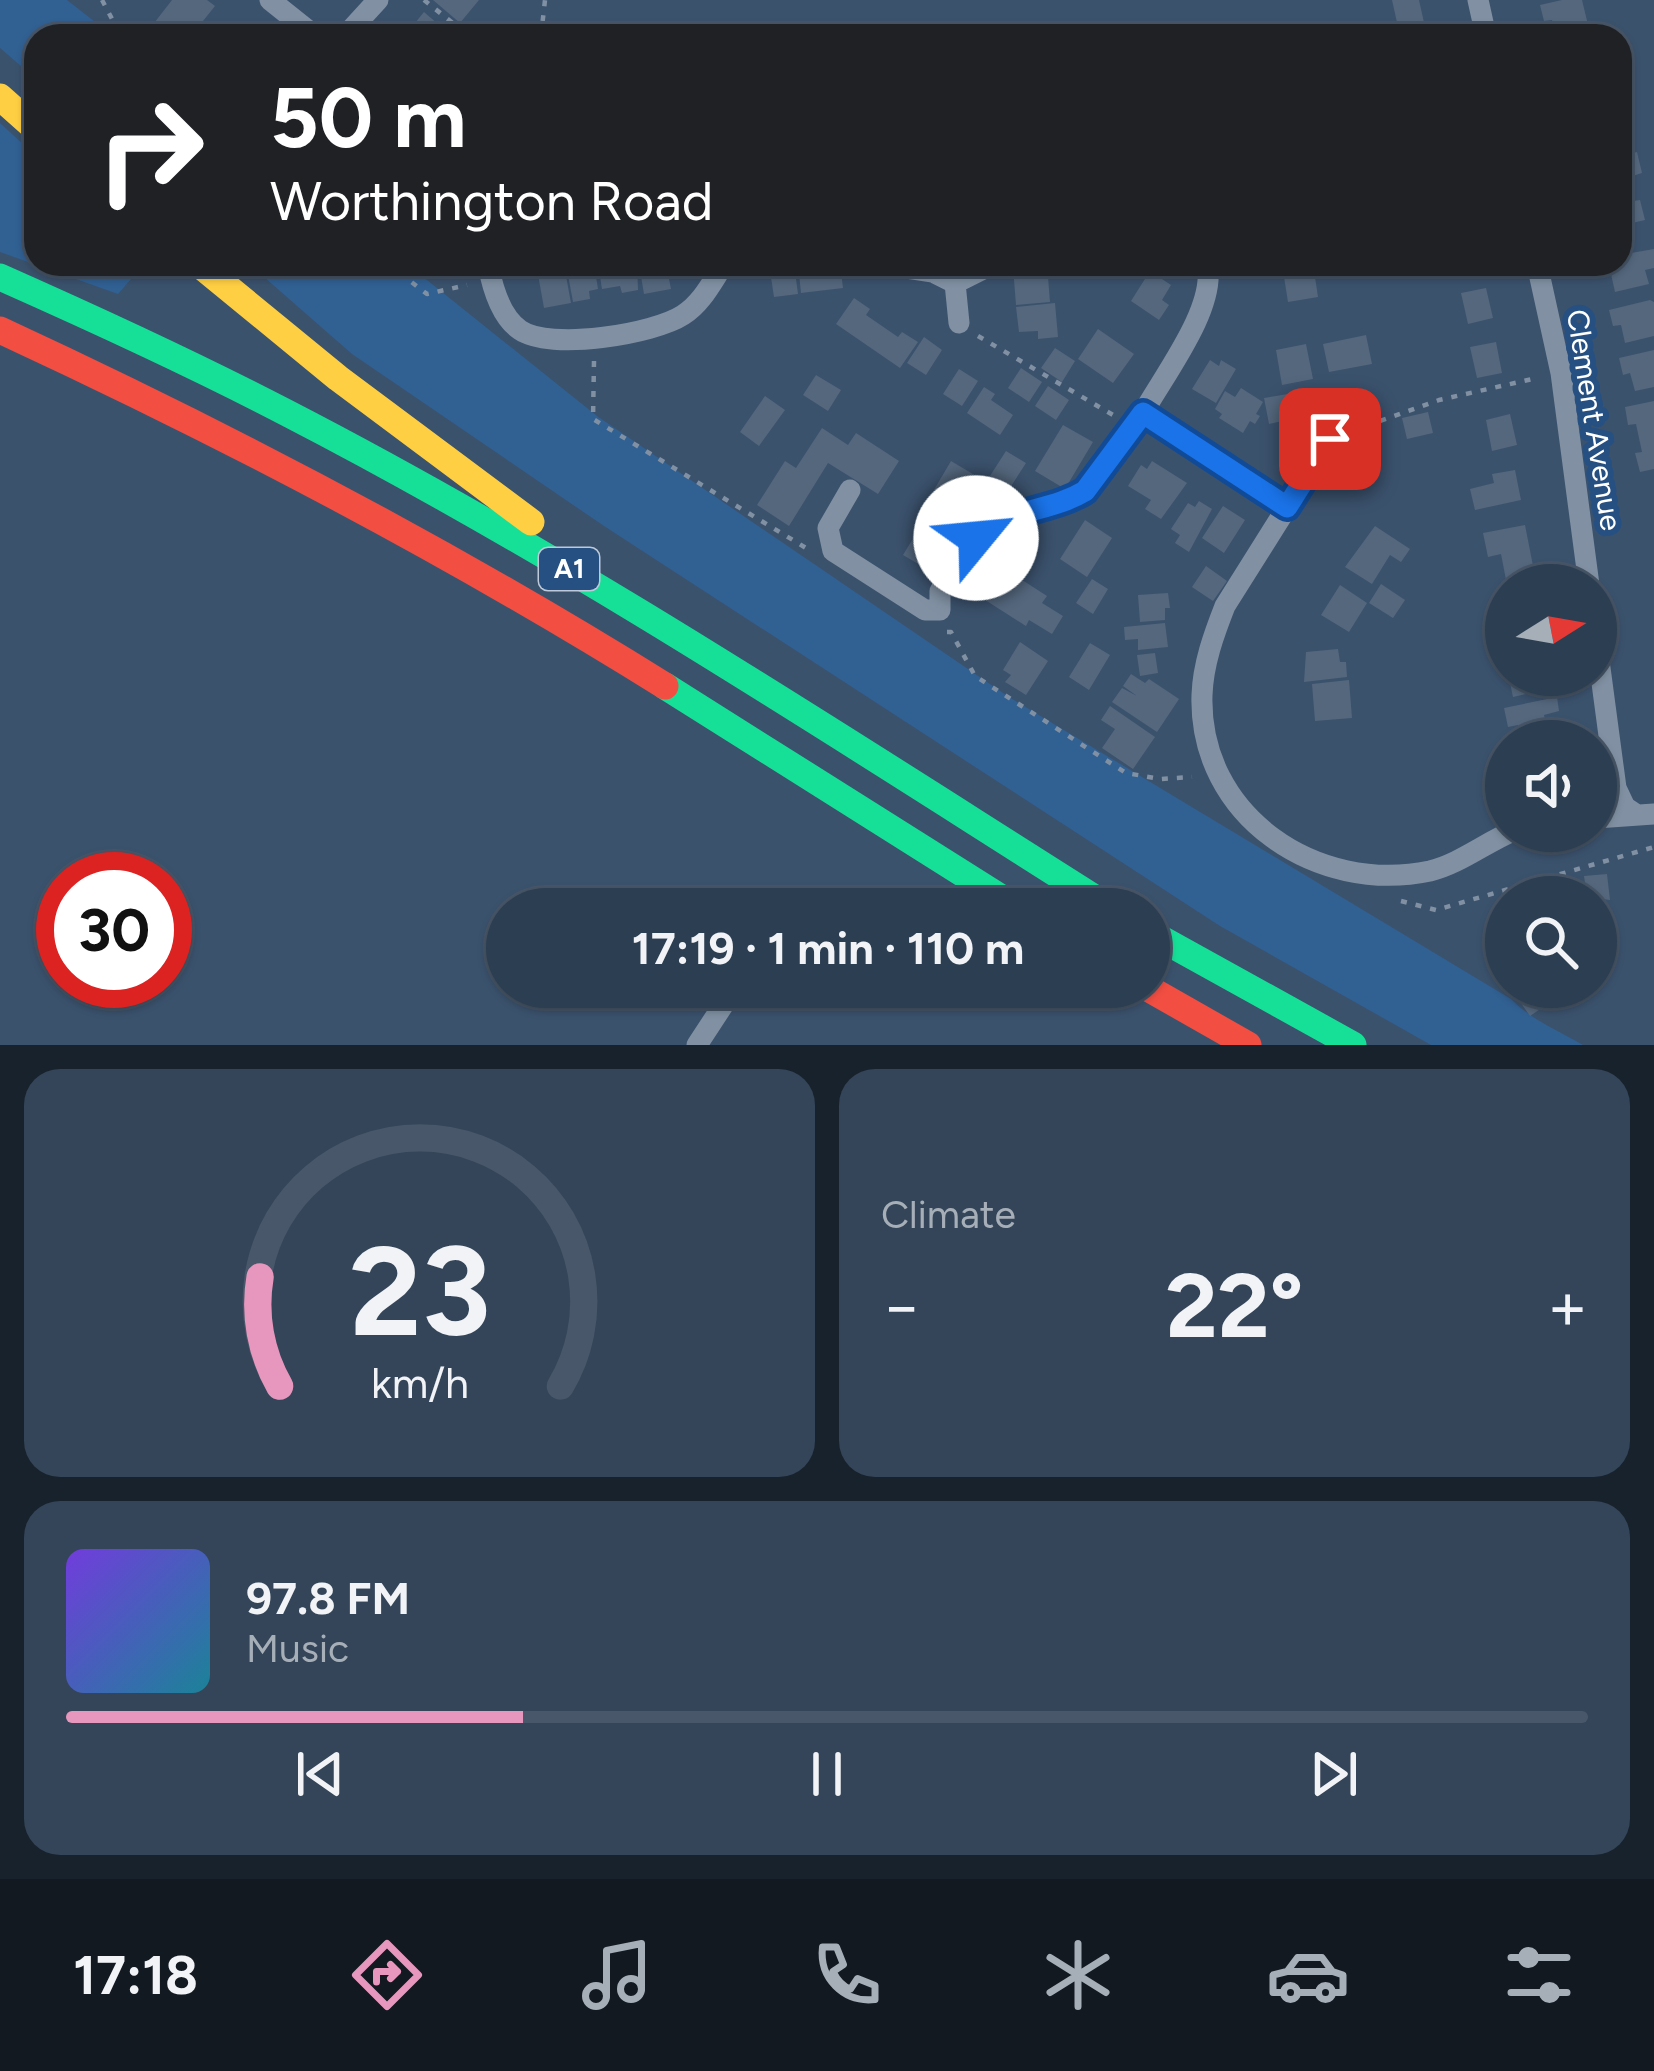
<!DOCTYPE html>
<html lang="en">
<head>
<meta charset="utf-8">
<style>
  :root { --surface:#2c3e52; --page:#344559; --text:#f1f3f6; --muted:#a6aeb8; --line:#485769; --accent:#e797bd }
  body { margin:0; font-family:Figtree,sans-serif; background:var(--page); color:var(--text); height:100vh; display:flex; flex-direction:column; font-size:45px; white-space:nowrap }
  * { box-sizing:border-box; margin:0 }
  p { font-size:39px; color:var(--muted) }
  .icon { flex:none; width:66px; height:66px; fill:none; stroke:currentColor; stroke-width:2; stroke-linecap:round; stroke-linejoin:round }
  .map { position:relative; height:1045px; overflow:hidden }
  .sheet { display:flex; flex-direction:column; gap:24px; padding:24px; background:#18222d; flex:1 }
  .sheet>* { flex:none }
  .guide { position:absolute; left:24px; top:24px; width:1608px; height:252px; border-radius:36px; box-shadow:0 3px 9px #0004,0 0 0 3px var(--line); background:#202124; color:#fff; overflow:hidden }
  .needle { width:78px; rotate:79deg }
  .buttons { position:absolute; left:1485px; top:564px; display:grid; gap:24px }
  .buttons a { display:grid; place-items:center; width:132px; height:132px; border-radius:50%; background:var(--surface); box-shadow:0 3px 9px #0004,0 0 0 3px var(--line); font-size:60px }
  .speed { position:absolute; left:36px; top:852px; display:flex; gap:24px; font-size:60px; font-weight:700; text-align:center }
  .speed>* { display:grid; place-content:center; width:156px; height:156px; border-radius:50%; background:var(--surface); box-shadow:0 3px 9px #0004,0 0 0 3px var(--line); line-height:1 }
  .speed .limit { border:18px solid #d22; background:#fff; color:#111 }
  .pin { position:absolute; display:grid; place-items:center; width:102px; height:102px; color:#fff; margin:-51px; border-radius:24px; box-shadow:0 6px 18px #0006 }
  .me { position:absolute; width:132px; margin:-66px; rotate:62deg; stroke-linejoin:round; filter:drop-shadow(0 0 9px #0008) }
  .turn { display:flex; align-items:center; gap:42px; height:252px; padding:0 48px; font-size:54px }
  .turn .icon { width:156px; height:156px; stroke-width:2.5 }
  .turn b { display:block; font-size:84px; line-height:102px }
  .big { font-size:90px; font-weight:700; line-height:1.1 }
  .sheet .tile { flex:1; display:flex; flex-direction:column; justify-content:center; gap:18px; min-width:0; padding:0 42px; border-radius:36px; background:var(--page) }
  .sheet .dial { align-items:center; gap:0 }
  .dial svg { height:312px; overflow:visible; fill:none; stroke:var(--line); stroke-width:7; stroke-linecap:round; text-anchor:middle }
  .dial text { fill:var(--text); stroke:none }
  .song { display:flex; align-items:center; gap:36px }
  .cover { width:144px; height:144px; border-radius:18px; background:linear-gradient(135deg,hsl(260 70% 55%),hsl(190 70% 35%)) }
  .played { height:12px; border-radius:6px; background:linear-gradient(90deg,var(--accent) 30%,var(--line) 30%) }
  .keys { display:flex; justify-content:space-around; direction:ltr }
  .heat { display:flex; justify-content:space-between; align-items:center; font-size:66px; direction:ltr }
  .sheet .tiles { flex:1; display:grid; gap:24px; grid-template-columns:1fr 1fr }
  .tile:last-child { grid-column:span 2 }
  .trip { position:absolute; left:486px; top:888px; width:684px; height:120px; border-radius:60px; background:var(--surface); box-shadow:0 3px 9px #0004,0 0 0 3px var(--line); font-weight:700; line-height:120px; text-align:center }
  .dock { display:flex; height:192px; justify-content:space-around; align-items:center; background:#121921; color:var(--muted) }
  .dock .icon { width:84px; height:84px }
  .dock .on { color:var(--accent) }
  .dock b { font-size:54px; color:var(--text) }
  .map>svg:first-child { display:block }
</style>
</head>
<body>
<div class="map">
<svg width="1654" height="1045" viewBox="0 0 1654 1045">
  <rect width="100%" height="100%" fill="#3b526d"/>
  <!-- green -->
  <path fill="#316093" d="M 0,0 L 67,0 L 113,36 L 36,36 L 36,79 L 0,48 Z
    M 0,123 L 36,156 L 36,264 L 144,264 L 118,294 L 0,252 Z
    M 249,264 L 407,264 L 597,416 L 1009,697 L 1511,999 C 1531,1020 1558,1030 1583,1045 L 1431,1045 L 1220,926 L 604,526 L 352,354 Z"/>
  <!-- building -->
  <path fill="#54677d" d="M 172,0 L 207,0 L 215,6 L 191,36 L 144,36 Z
    M 433,0 L 479,0 L 460,23 Z
    M 1392,0 L 1419,0 L 1427,36 L 1400,36 Z
    M 1562,0 L 1582,0 L 1589,29 L 1556,36 L 1552,20 L 1544,21 L 1540,5 Z
    M 424,12 L 452,36 L 418,36 L 410,29 Z
    M 1637,152 L 1642,173 L 1626,178 L 1628,187 L 1620,189 L 1620,156 Z
    M 1640,200 L 1645,220 L 1632,223 L 1635,235 L 1620,239 L 1620,203 Z
    M 1654,249 L 1654,268 L 1645,270 L 1649,284 L 1615,292 L 1611,274 L 1603,276 L 1601,264 L 1620,264 L 1620,255 Z
    M 566,264 L 594,264 L 598,289 L 589,291 L 590,299 L 573,302 Z
    M 598,264 L 637,264 L 638,290 L 622,293 L 620,286 L 602,289 Z
    M 639,264 L 666,264 L 671,289 L 644,294 Z
    M 769,264 L 794,264 L 798,294 L 774,297 Z
    M 798,264 L 840,264 L 843,288 L 801,293 Z
    M 1275,264 L 1313,264 L 1318,297 L 1288,302 L 1284,277 L 1277,278 Z
    M 564,265 L 571,303 L 544,308 L 537,269 Z
    M 1047,265 L 1050,302 L 1016,305 L 1013,267 Z
    M 1150,271 L 1171,285 L 1162,300 L 1169,305 L 1159,320 L 1131,301 Z
    M 1486,288 L 1493,318 L 1468,324 L 1461,293 Z
    M 854,298 L 870,309 L 866,315 L 898,337 L 902,332 L 918,342 L 900,368 L 836,324 Z
    M 1650,300 L 1654,302 L 1654,336 L 1625,343 L 1621,325 L 1613,326 L 1609,310 Z
    M 1055,303 L 1058,337 L 1038,339 L 1038,331 L 1019,332 L 1016,307 Z
    M 1098,329 L 1134,354 L 1113,383 L 1078,359 Z
    M 1366,335 L 1372,364 L 1329,372 L 1323,344 Z
    M 924,337 L 942,350 L 926,375 L 907,363 Z
    M 1496,342 L 1502,373 L 1477,378 L 1470,347 Z
    M 1306,344 L 1313,379 L 1282,385 L 1276,350 Z
    M 1055,348 L 1075,361 L 1062,382 L 1041,368 Z
    M 1654,350 L 1654,387 L 1635,391 L 1630,373 L 1623,375 L 1619,358 Z
    M 1210,360 L 1219,366 L 1221,360 L 1236,369 L 1216,403 L 1192,389 Z
    M 1021,368 L 1042,382 L 1029,402 L 1008,388 Z
    M 959,369 L 978,381 L 962,406 L 943,394 Z
    M 816,375 L 841,390 L 828,411 L 803,395 Z
    M 1048,386 L 1069,400 L 1056,420 L 1035,406 Z
    M 984,387 L 995,394 L 991,400 L 1013,415 L 1000,435 L 967,413 Z
    M 1241,388 L 1263,402 L 1256,414 L 1260,416 L 1255,424 L 1250,421 L 1243,433 L 1219,418 L 1222,414 L 1215,409 L 1225,391 L 1235,397 Z
    M 1288,394 L 1292,419 L 1269,424 L 1264,398 Z
    M 765,396 L 785,410 L 759,446 L 740,432 Z
    M 1654,401 L 1654,469 L 1640,472 L 1635,453 L 1642,452 L 1636,424 L 1628,425 L 1625,407 Z
    M 1428,412 L 1433,433 L 1407,439 L 1402,418 Z
    M 1510,414 L 1517,445 L 1492,451 L 1486,420 Z
    M 1063,425 L 1093,442 L 1065,489 L 1035,471 Z
    M 822,428 L 848,445 L 856,433 L 899,461 L 878,494 L 828,463 L 789,526 L 757,505 L 785,461 L 796,468 Z
    M 1006,451 L 1026,463 L 1008,491 L 988,479 Z
    M 951,461 L 983,480 L 956,525 L 949,520 L 942,533 L 923,522 L 931,509 L 925,505 Z
    M 1152,461 L 1187,483 L 1161,519 L 1145,509 L 1151,500 L 1128,486 L 1141,465 L 1147,469 Z
    M 1515,470 L 1521,500 L 1475,510 L 1470,489 L 1494,483 L 1492,474 Z
    M 1199,501 L 1212,509 L 1189,552 L 1175,543 L 1180,535 L 1171,529 L 1188,503 L 1195,507 Z
    M 1223,506 L 1245,520 L 1224,553 L 1202,538 Z
    M 1085,520 L 1112,538 L 1087,577 L 1060,559 Z
    M 1525,525 L 1536,581 L 1507,585 L 1501,554 L 1488,557 L 1483,533 Z
    M 1375,526 L 1410,549 L 1401,562 L 1390,555 L 1372,584 L 1345,567 Z
    M 920,527 L 948,543 L 932,572 L 903,555 Z
    M 1206,566 L 1227,581 L 1213,601 L 1192,587 Z
    M 1002,567 L 1047,596 L 1042,603 L 1063,616 L 1052,634 L 1029,620 L 1026,626 L 982,598 Z
    M 1092,579 L 1108,589 L 1093,614 L 1076,603 Z
    M 1381,584 L 1405,600 L 1393,618 L 1369,603 Z
    M 1340,585 L 1367,603 L 1349,632 L 1321,615 Z
    M 1168,593 L 1170,608 L 1165,608 L 1165,620 L 1140,622 L 1138,595 Z
    M 1165,623 L 1168,647 L 1138,650 L 1138,639 L 1125,640 L 1124,627 Z
    M 1020,642 L 1048,661 L 1026,695 L 1005,682 L 1011,675 L 1003,670 Z
    M 1090,643 L 1110,655 L 1089,690 L 1069,677 Z
    M 1338,649 L 1340,662 L 1346,662 L 1347,677 L 1304,682 L 1306,652 Z
    M 1155,653 L 1158,673 L 1140,676 L 1137,655 Z
    M 1131,674 L 1145,683 L 1149,679 L 1179,699 L 1157,732 L 1112,702 L 1122,688 L 1137,696 L 1123,686 Z
    M 1520,675 L 1553,675 L 1556,687 L 1513,697 L 1509,678 Z
    M 1349,680 L 1352,718 L 1315,721 L 1312,684 Z
    M 1557,697 L 1559,711 L 1544,715 L 1550,741 L 1522,741 L 1518,725 L 1508,727 L 1504,708 Z
    M 1110,706 L 1155,737 L 1133,769 L 1102,748 L 1115,729 L 1101,720 Z
    M 1607,874 L 1610,900 L 1587,897 L 1584,876 Z
    M 1528,987 L 1538,987 L 1549,1003 L 1530,1016 L 1516,996 Z"/>
  <g fill="none" stroke-linecap="round" stroke-linejoin="round">
    <!-- path -->
    <path stroke="#8191a3" stroke-width="4.5" stroke-dasharray="6 9" stroke-linecap="butt" d="M 102,0 L 121,36
      M 424,0 L 469,36
      M 541,36 L 545,0
      M 388,264 L 427,294 L 467,285
      M 978,336 L 1113,415
      M 594,361 L 593,419 L 806,548
      M 1352,431 L 1439,400 L 1537,378
      M 947,632 L 951,632 L 975,676 L 1126,773 L 1160,779 L 1192,777
      M 1401,901 L 1436,910 L 1654,847"/>
    <!-- street -->
    <path stroke="#8191a3" stroke-width="21" d="M 270,0 L 315,36
      M 1478,0 L 1486,36
      M 345,36 L 378,0
      M 488,264 C 492,286 500,316 520,330 C 550,351 654,334 683,315 C 702,303 712,282 724,264
      M 880,264 L 933,272 L 955,283 L 959,323
      M 1207,264 C 1217,307 1164,375 1143,413 L 1287,507
      M 1537,264 L 1561,373 L 1589,585
      M 955,283 L 987,267
      M 1330,439 L 1225,606 C 1214,634 1203,664 1202,695 C 1198,816 1317,895 1430,871 C 1459,864 1485,843 1513,831
      M 850,490 L 828,528 L 833,551 L 925,610 L 940,610 L 940,591 L 977,538 L 990,526 L 1004,517 L 1073,498 L 1085,491 L 1143,413
      M 1596,638 L 1616,788 L 1625,807 L 1634,813
      M 1596,818 L 1654,814
      M 697,1045 L 735,987"/>
    <!-- fast -->
    <path stroke="#16e098" stroke-width="27" d="M 0,277 C 97,320 193,364 287,413 C 572,560 841,738 1112,909
      M 665,686 L 1019,909
      M 1149,932 L 1353,1045"/>
    <!-- slow -->
    <path stroke="#ffcf43" stroke-width="27" d="M 0,97 L 36,129
      M 199,264 L 338,378 L 531,522"/>
    <!-- jam -->
    <path stroke="#f24e42" stroke-width="27" d="M 0,330 C 229,436 450,552 665,686
      M 1146,987 L 1248,1045"/>
  </g>
  <g fill="none" stroke-linecap="round" stroke-linejoin="round">
    <defs>
      <path id="route" d="M 976,538 C 1011,507 1048,513 1085,491 L 1143,413 L 1287,507 L 1330,439"/>
    </defs>
    <!-- route casing -->
    <use href="#route" stroke="#114b97" stroke-width="30"/>
    <!-- route -->
    <use href="#route" stroke="#1a73e8" stroke-width="21"/>
  </g>
  <g text-anchor="middle" stroke-width="12" stroke-linejoin="round" paint-order="stroke">
    <!-- shield labels -->
    <rect fill="#265082" stroke="#becada" stroke-width="3" x="539" y="548" width="60" height="42" rx="9"/>
    <g font-size="27" font-weight="bold" fill="#fff">
      <text x="569" y="578">A1</text>
    </g>
    <!-- street labels -->
    <g font-size="30" fill="#fff" stroke="#265082">
      <text transform="translate(1594 420) rotate(81)" y="10">Clement Avenue</text>
    </g>
  </g>
</svg>
<div class="buttons">
<a><svg class="needle" viewBox="-14 -14 28 28"><path d="M0-13l5 13h-10z" fill="#e53935"/><path d="M0 13l5-13h-10z" fill="#a6aeb8"/></svg></a>
<a><svg class="icon" aria-label="sound" viewBox="0 0 24 24"><path d="M4 9h4l5-4v14l-5-4H4zM17 9q2 3 0 6"/></svg></a>
<a><svg class="icon" aria-label="search" viewBox="0 0 24 24"><circle cx="10" cy="10" r="6"/><path d="M15 15l6 6"/></svg></a>
</div>
<div class="speed"><div class="limit">30</div></div>
<div class="pin" style="left:1330px;top:439px;background:#d93025"><svg class="icon" aria-label="arrive" viewBox="0 0 24 24"><path d="M6 21V4h12l-3 4 3 4H6"/></svg></div>
<svg class="me" style="left:976px;top:538px" viewBox="-20 -20 40 40"><circle r="19" fill="#fff"/><path d="M0-13L10 11 0 6-10 11z" fill="#1a73e8"/></svg>
<div class="trip">17:19 · 1 min · 110 m</div>
<div class="guide">
<div class="turn"><svg class="icon" aria-label="right" viewBox="0 0 24 24"><path d="M7 20v-9h11M14 6l5 5-5 5"/></svg><div><b>50 m</b>Worthington Road</div></div>
</div>
</div>
<section class="sheet">
<div class="tiles">
<div class="tile dial"><svg viewBox="0 0 100 80">
<path d="M14 69A42 42 0 1 1 86 69"/>
<path d="M14 69A42 42 0 0 1 9 41" stroke="#e797bd"/>
<text x="50" y="56" font-size="32" font-weight="700">23</text>
<text x="50" y="72" font-size="11">km/h</text>
</svg></div>
<div class="tile"><p>Climate</p>
<div class="heat"><a>−</a><b class="big">22°</b><a>+</a></div>
</div>
<div class="tile">
<div class="song"><i class="cover"></i><div><b>97.8 FM</b><p>Music</p></div></div>
<div class="played"></div>
<div class="keys"><svg class="icon" aria-label="previous" viewBox="0 0 24 24"><path d="M18 5L8 12l10 7zM5 5v14"/></svg><svg class="icon" aria-label="pause" viewBox="0 0 24 24"><path d="M8 5v14M16 5v14"/></svg><svg class="icon" aria-label="next" viewBox="0 0 24 24"><path d="M6 5l10 7-10 7zM19 5v14"/></svg></div>
</div>
</div>
</section>
<nav class="dock">
<b>17:18</b>
<svg class="icon on" aria-label="directions" viewBox="0 0 24 24"><path d="M12 3l9 9-9 9-9-9zM9 14v-3h6M13 9l2 2-2 2"/></svg>
<svg class="icon" aria-label="music" viewBox="0 0 24 24"><path d="M9 18V5l10-2v13"/><circle cx="6" cy="18" r="3"/><circle cx="16" cy="16" r="3"/></svg>
<svg class="icon" aria-label="phone" viewBox="0 0 24 24"><path d="M5 4h4l2 5-3 2q2 4 5 5l2-3 5 2v4C11 20 4 13 5 4z"/></svg>
<svg class="icon" aria-label="climate" viewBox="0 0 24 24"><path d="M12 3v18M4 7l16 10M4 17L20 7"/></svg>
<svg class="icon" aria-label="car" viewBox="0 0 24 24"><path d="M5 17H2v-5l4-1 3-4h7l3 4 3 1v5h-3M9 17h6M6 11h13"/><circle cx="7" cy="17" r="2"/><circle cx="17" cy="17" r="2"/></svg>
<svg class="icon" aria-label="filters" viewBox="0 0 24 24"><path d="M4 7h16M4 17h16"/><circle cx="9" cy="7" r="2"/><circle cx="15" cy="17" r="2"/></svg>
</nav>
</body>
</html>
